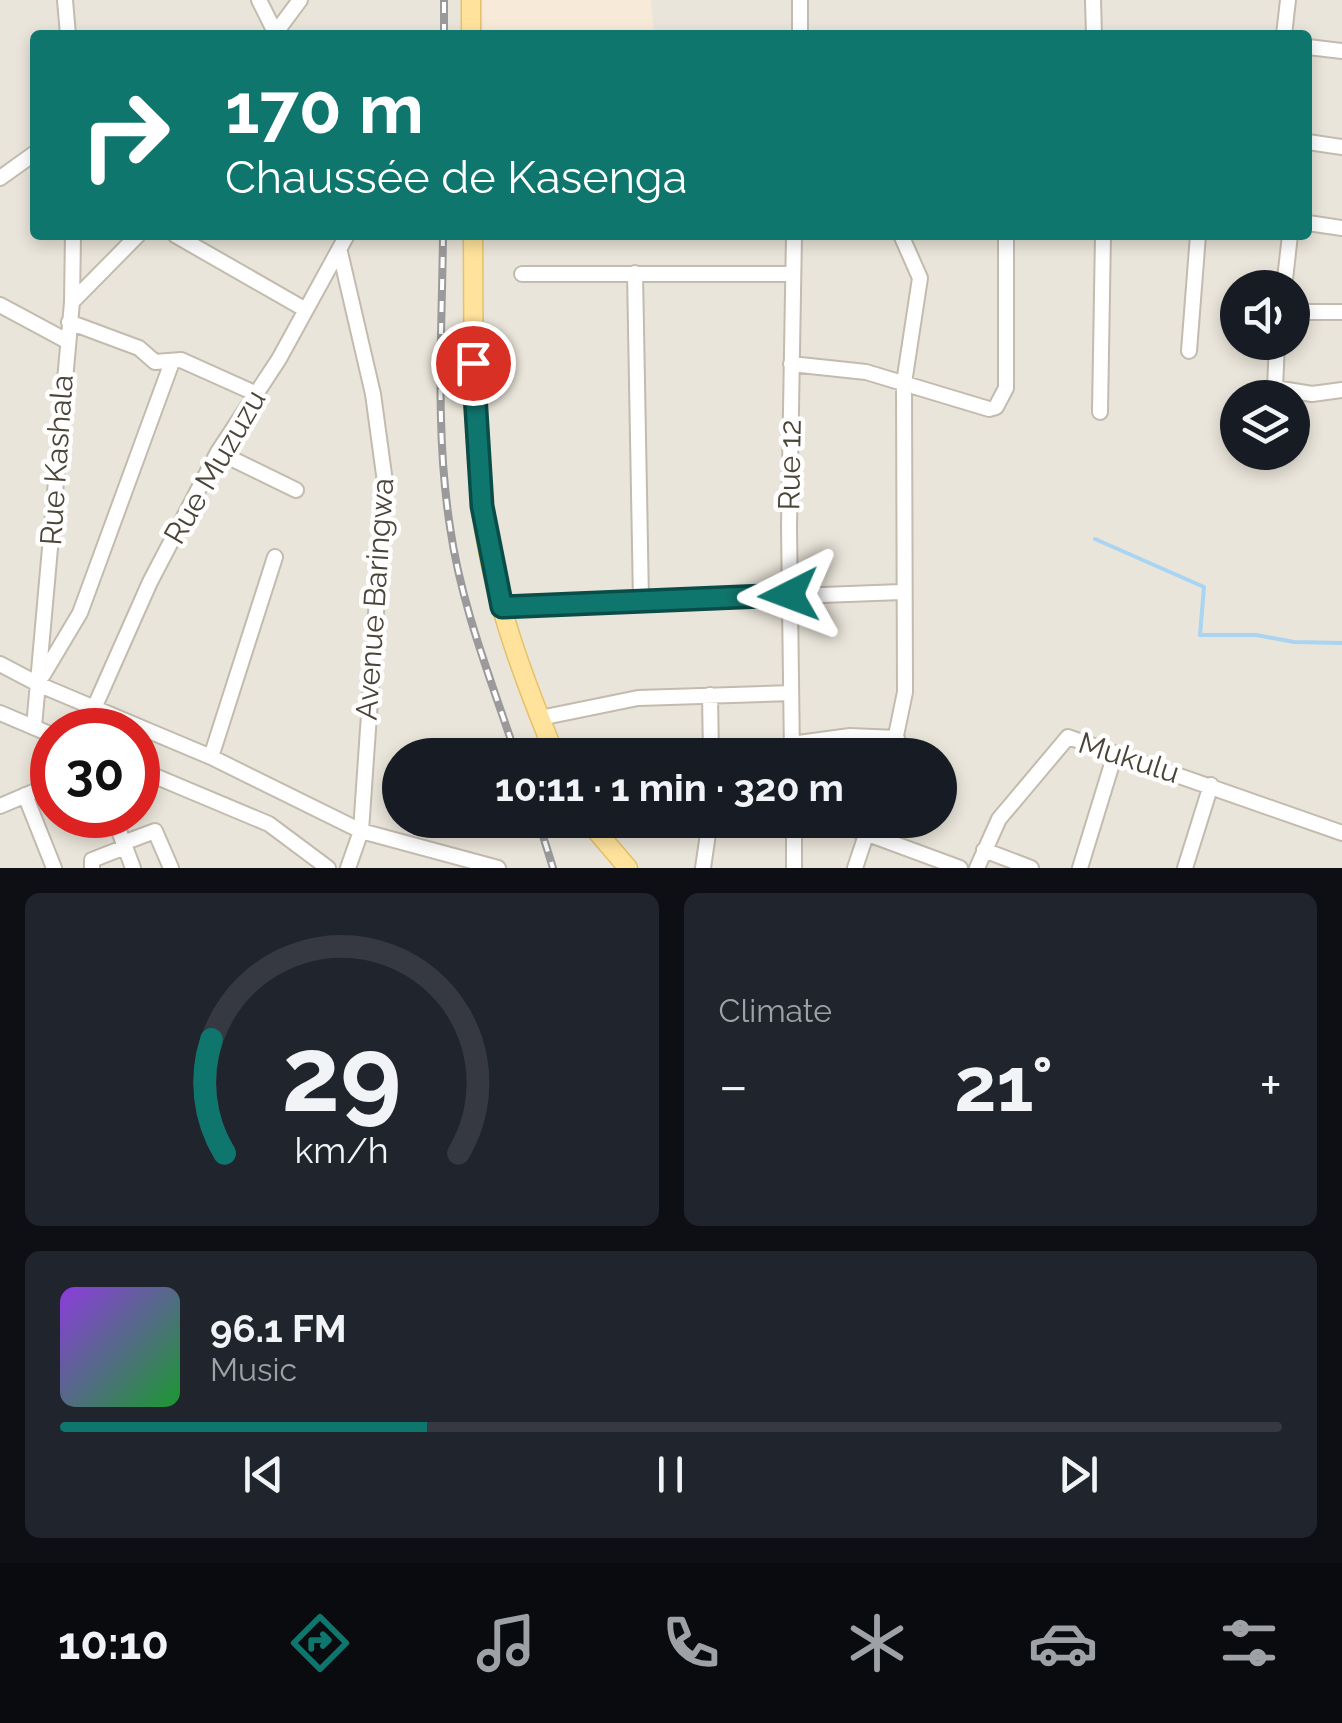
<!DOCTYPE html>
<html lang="en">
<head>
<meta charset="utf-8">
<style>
  :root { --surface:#171b24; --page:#20242c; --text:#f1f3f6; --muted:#9ea1a6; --line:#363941; --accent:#0f766e }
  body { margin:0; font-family:Raleway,sans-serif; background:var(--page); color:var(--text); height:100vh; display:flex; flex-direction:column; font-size:38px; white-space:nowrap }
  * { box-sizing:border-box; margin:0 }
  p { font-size:32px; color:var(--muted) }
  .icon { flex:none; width:55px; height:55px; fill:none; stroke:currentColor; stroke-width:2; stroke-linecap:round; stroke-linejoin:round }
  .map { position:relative; height:868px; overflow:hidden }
  .side { display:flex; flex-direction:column; gap:25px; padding:25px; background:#0d0f14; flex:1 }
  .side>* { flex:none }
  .top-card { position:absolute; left:30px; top:30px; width:1282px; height:210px; border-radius:10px; box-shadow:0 5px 15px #0003; background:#0f766e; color:#fff; overflow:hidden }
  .buttons { position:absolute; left:1220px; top:270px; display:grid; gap:20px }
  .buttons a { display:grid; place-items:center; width:90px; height:90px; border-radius:50%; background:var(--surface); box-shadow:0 5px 15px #0003; font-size:50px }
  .speed { position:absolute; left:30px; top:708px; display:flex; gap:20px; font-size:50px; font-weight:700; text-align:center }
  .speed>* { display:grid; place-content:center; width:130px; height:130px; border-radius:50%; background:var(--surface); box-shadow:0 5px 15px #0003; line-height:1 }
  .speed .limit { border:15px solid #d22; background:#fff; color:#111 }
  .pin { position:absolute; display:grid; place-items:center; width:85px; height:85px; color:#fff; margin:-42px; border:5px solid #fff; border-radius:50%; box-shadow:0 2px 10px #0007 }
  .me { position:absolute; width:110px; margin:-55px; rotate:267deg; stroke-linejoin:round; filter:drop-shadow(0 0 8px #0008) }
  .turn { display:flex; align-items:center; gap:35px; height:210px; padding:0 30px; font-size:45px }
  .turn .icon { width:130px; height:130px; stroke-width:2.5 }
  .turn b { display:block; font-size:70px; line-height:85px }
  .big { font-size:75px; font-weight:700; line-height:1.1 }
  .side .card { flex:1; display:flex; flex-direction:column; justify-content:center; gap:15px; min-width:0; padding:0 35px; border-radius:15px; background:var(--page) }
  .side .dial { align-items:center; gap:0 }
  .dial svg { height:260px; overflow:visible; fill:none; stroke:var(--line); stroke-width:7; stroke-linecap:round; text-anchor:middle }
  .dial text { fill:var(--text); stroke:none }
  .song { display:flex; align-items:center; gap:30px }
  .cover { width:120px; height:120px; border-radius:15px; background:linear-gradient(135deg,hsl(270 70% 55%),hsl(130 70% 35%)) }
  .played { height:10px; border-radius:5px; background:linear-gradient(90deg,var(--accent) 30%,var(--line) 30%) }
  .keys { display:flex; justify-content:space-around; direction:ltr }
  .heat { display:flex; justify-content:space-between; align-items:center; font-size:55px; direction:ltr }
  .side .tiles { flex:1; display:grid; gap:25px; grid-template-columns:1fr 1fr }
  .card:last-child { grid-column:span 2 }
  .trip { position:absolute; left:382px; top:738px; width:575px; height:100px; border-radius:50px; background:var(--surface); box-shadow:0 5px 15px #0003; font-weight:700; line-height:100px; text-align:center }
  .dock { display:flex; height:160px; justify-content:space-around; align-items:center; background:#090b0e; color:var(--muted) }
  .dock .icon { width:70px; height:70px }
  .dock .on { color:var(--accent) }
  .dock b { font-size:45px; color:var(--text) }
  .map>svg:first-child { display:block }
</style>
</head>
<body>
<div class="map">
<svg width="1342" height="868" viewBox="0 0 1342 868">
  <rect width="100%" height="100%" fill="#f6f3ec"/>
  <!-- residential -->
  <path fill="#eae5da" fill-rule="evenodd" d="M 0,0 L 1342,0 L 1342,868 L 0,868 ZM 35,35 L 1308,35 L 1308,235 L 35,235 ZM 1238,288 L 1292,288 L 1292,342 L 1238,342 ZM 1238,398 L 1292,398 L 1292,452 L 1238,452 ZM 52,730 L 138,730 L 138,815 L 52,815 ZM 400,755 L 940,755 L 940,820 L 400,820 Z"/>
  <!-- commercial -->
  <path fill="#f7ead8" d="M 482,0 L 651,0 L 654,35 L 483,35 Z"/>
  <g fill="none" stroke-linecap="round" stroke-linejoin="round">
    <!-- stream -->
    <path stroke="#a9d4f2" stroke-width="4" d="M 1095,539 L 1204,587 L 1200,635 L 1256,635 L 1294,642 L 1342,643"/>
    <defs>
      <path id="minor" d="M 65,0 L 68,35
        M 259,0 L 275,32
        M 1093,0 L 1094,35
        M 274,35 L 300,0
        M 800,35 L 800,0
        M 1284,35 L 1288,0
        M 1308,47 L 1342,51
        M 1308,142 L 1342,147
        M 0,178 L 35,153
        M 1308,223 L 1342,228
        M 175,235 L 306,310
        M 340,252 L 373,394 L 385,482 L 361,831 L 348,868
        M 635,273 L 641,601
        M 522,274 L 792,274
        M 1284,288 L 1290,235
        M 72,302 L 138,235
        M 0,305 L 67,341
        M 1292,312 L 1342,312
        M 69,322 L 139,348 L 155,362 L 181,360 L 257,394
        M 1277,342 L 1275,388 L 1312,394 L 1342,390
        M 1189,351 L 1198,235
        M 791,364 L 866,372 L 989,409 L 996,407 L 1006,388 L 1006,235
        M 1100,412 L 1103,235
        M 218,452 L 296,490
        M 502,607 L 902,592
        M 0,664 L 40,685 L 211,757 L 361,831 L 498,868
        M 43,675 L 80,613 L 172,362
        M 710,695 L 711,755
        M 95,706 L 150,582 L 218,452 L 279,359 L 347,235
        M 0,713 L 52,735
        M 540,718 L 638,698 L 791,693
        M 34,727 L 72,302 L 73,235
        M 791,744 L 850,736 L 897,738
        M 792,755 L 789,527 L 794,235
        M 892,755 L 905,692 L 904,383 L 920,278 L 901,235
        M 211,757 L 275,557
        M 138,769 L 269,824 L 328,868
        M 25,795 L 54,868
        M 0,806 L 52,784
        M 113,815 L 133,868
        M 794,820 L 794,868
        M 830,820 L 960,868
        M 123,843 L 155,831 L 171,868
        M 984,850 L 1031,868
        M 92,868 L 92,860 L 125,847
        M 703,868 L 710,820
        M 855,868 L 871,820
        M 977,868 L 999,819 L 1068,737 L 1342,833
        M 1080,868 L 1115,754
        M 1185,868 L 1211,785"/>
      <path id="major" d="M 471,0 L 471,35
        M 473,235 C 474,332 471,431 484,527 C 496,606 525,682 555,755
        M 587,820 L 628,868"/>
    </defs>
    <!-- minor casing -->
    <use href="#minor" stroke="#c2bbae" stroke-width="18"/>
    <!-- major casing -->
    <use href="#major" stroke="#e6c16a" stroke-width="21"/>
    <!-- minor -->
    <use href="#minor" stroke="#fff" stroke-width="14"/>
    <!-- major -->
    <use href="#major" stroke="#ffe39c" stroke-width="18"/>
    <defs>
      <path id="rail" d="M 444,35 L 444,0
        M 443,235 C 442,332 435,431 450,527 C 461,605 491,680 516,755
        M 538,820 L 553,868"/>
    </defs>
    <!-- rail casing -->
    <use href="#rail" stroke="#9a9a9a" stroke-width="8"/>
    <!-- rail -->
    <use href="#rail" stroke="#fff" stroke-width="4" stroke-dasharray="11" stroke-linecap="butt"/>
  </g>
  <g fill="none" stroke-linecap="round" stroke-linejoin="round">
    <defs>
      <path id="route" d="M 473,363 L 482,506 L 502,607 L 789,595"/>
    </defs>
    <!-- route casing -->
    <use href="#route" stroke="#0a4d48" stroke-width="25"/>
    <!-- route -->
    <use href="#route" stroke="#0f766e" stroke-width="18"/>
  </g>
  <g text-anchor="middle" stroke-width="9" stroke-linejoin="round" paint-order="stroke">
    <!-- street labels -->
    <g font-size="30" fill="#4b4439" stroke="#fff">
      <text transform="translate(57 460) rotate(-86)" y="10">Rue Kashala</text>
      <text transform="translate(790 465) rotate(-89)" y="10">Rue 12</text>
      <text transform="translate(215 467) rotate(-60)" y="10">Rue Muzuzu</text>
      <text transform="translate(375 599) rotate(-86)" y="10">Avenue Baringwa</text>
      <text transform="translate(1129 758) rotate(18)" y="10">Mukulu</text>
    </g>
  </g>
</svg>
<div class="buttons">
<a><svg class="icon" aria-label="sound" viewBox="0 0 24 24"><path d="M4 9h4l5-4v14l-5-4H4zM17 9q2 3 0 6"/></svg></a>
<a><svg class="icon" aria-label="layers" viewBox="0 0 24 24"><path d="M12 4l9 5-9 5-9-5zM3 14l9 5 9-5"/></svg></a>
</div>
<div class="speed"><div class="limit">30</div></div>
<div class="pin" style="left:473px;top:363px;background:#d93025"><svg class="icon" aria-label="arrive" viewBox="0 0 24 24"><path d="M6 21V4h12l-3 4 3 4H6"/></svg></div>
<svg class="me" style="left:789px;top:595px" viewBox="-20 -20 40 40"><path d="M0-17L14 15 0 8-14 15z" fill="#0f766e" stroke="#fff" stroke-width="4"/></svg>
<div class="trip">10:11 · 1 min · 320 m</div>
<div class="top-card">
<div class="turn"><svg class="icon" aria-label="right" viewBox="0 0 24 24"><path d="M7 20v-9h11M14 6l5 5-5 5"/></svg><div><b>170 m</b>Chaussée de Kasenga</div></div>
</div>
</div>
<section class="side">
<div class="tiles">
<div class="card dial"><svg viewBox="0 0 100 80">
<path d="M14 69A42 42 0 1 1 86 69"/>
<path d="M14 69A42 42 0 0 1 10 34" stroke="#0f766e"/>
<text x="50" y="56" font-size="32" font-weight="700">29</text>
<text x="50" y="72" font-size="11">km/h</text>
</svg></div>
<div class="card"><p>Climate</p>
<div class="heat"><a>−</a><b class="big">21°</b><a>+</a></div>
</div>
<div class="card">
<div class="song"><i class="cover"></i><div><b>96.1 FM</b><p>Music</p></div></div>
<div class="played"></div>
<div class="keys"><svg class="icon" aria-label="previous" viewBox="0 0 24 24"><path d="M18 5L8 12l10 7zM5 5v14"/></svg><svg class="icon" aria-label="pause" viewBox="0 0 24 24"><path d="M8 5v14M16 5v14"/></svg><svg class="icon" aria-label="next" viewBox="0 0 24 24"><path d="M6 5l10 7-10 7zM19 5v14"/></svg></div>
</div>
</div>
</section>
<nav class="dock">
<b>10:10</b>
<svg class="icon on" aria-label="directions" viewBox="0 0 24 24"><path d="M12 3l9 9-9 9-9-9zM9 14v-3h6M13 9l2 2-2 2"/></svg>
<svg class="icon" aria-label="music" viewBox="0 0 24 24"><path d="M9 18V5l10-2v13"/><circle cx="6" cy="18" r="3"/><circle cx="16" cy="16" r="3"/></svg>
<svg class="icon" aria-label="phone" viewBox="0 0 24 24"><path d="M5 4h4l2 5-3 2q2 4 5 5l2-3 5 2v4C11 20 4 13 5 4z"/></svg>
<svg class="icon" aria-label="climate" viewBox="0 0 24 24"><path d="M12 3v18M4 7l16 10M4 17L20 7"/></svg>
<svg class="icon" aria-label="car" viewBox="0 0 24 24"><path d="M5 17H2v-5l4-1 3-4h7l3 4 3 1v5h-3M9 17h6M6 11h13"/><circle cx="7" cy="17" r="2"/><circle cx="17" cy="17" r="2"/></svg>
<svg class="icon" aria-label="filters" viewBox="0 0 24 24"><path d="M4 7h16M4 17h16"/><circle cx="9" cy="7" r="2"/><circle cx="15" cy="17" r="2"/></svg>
</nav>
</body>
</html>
